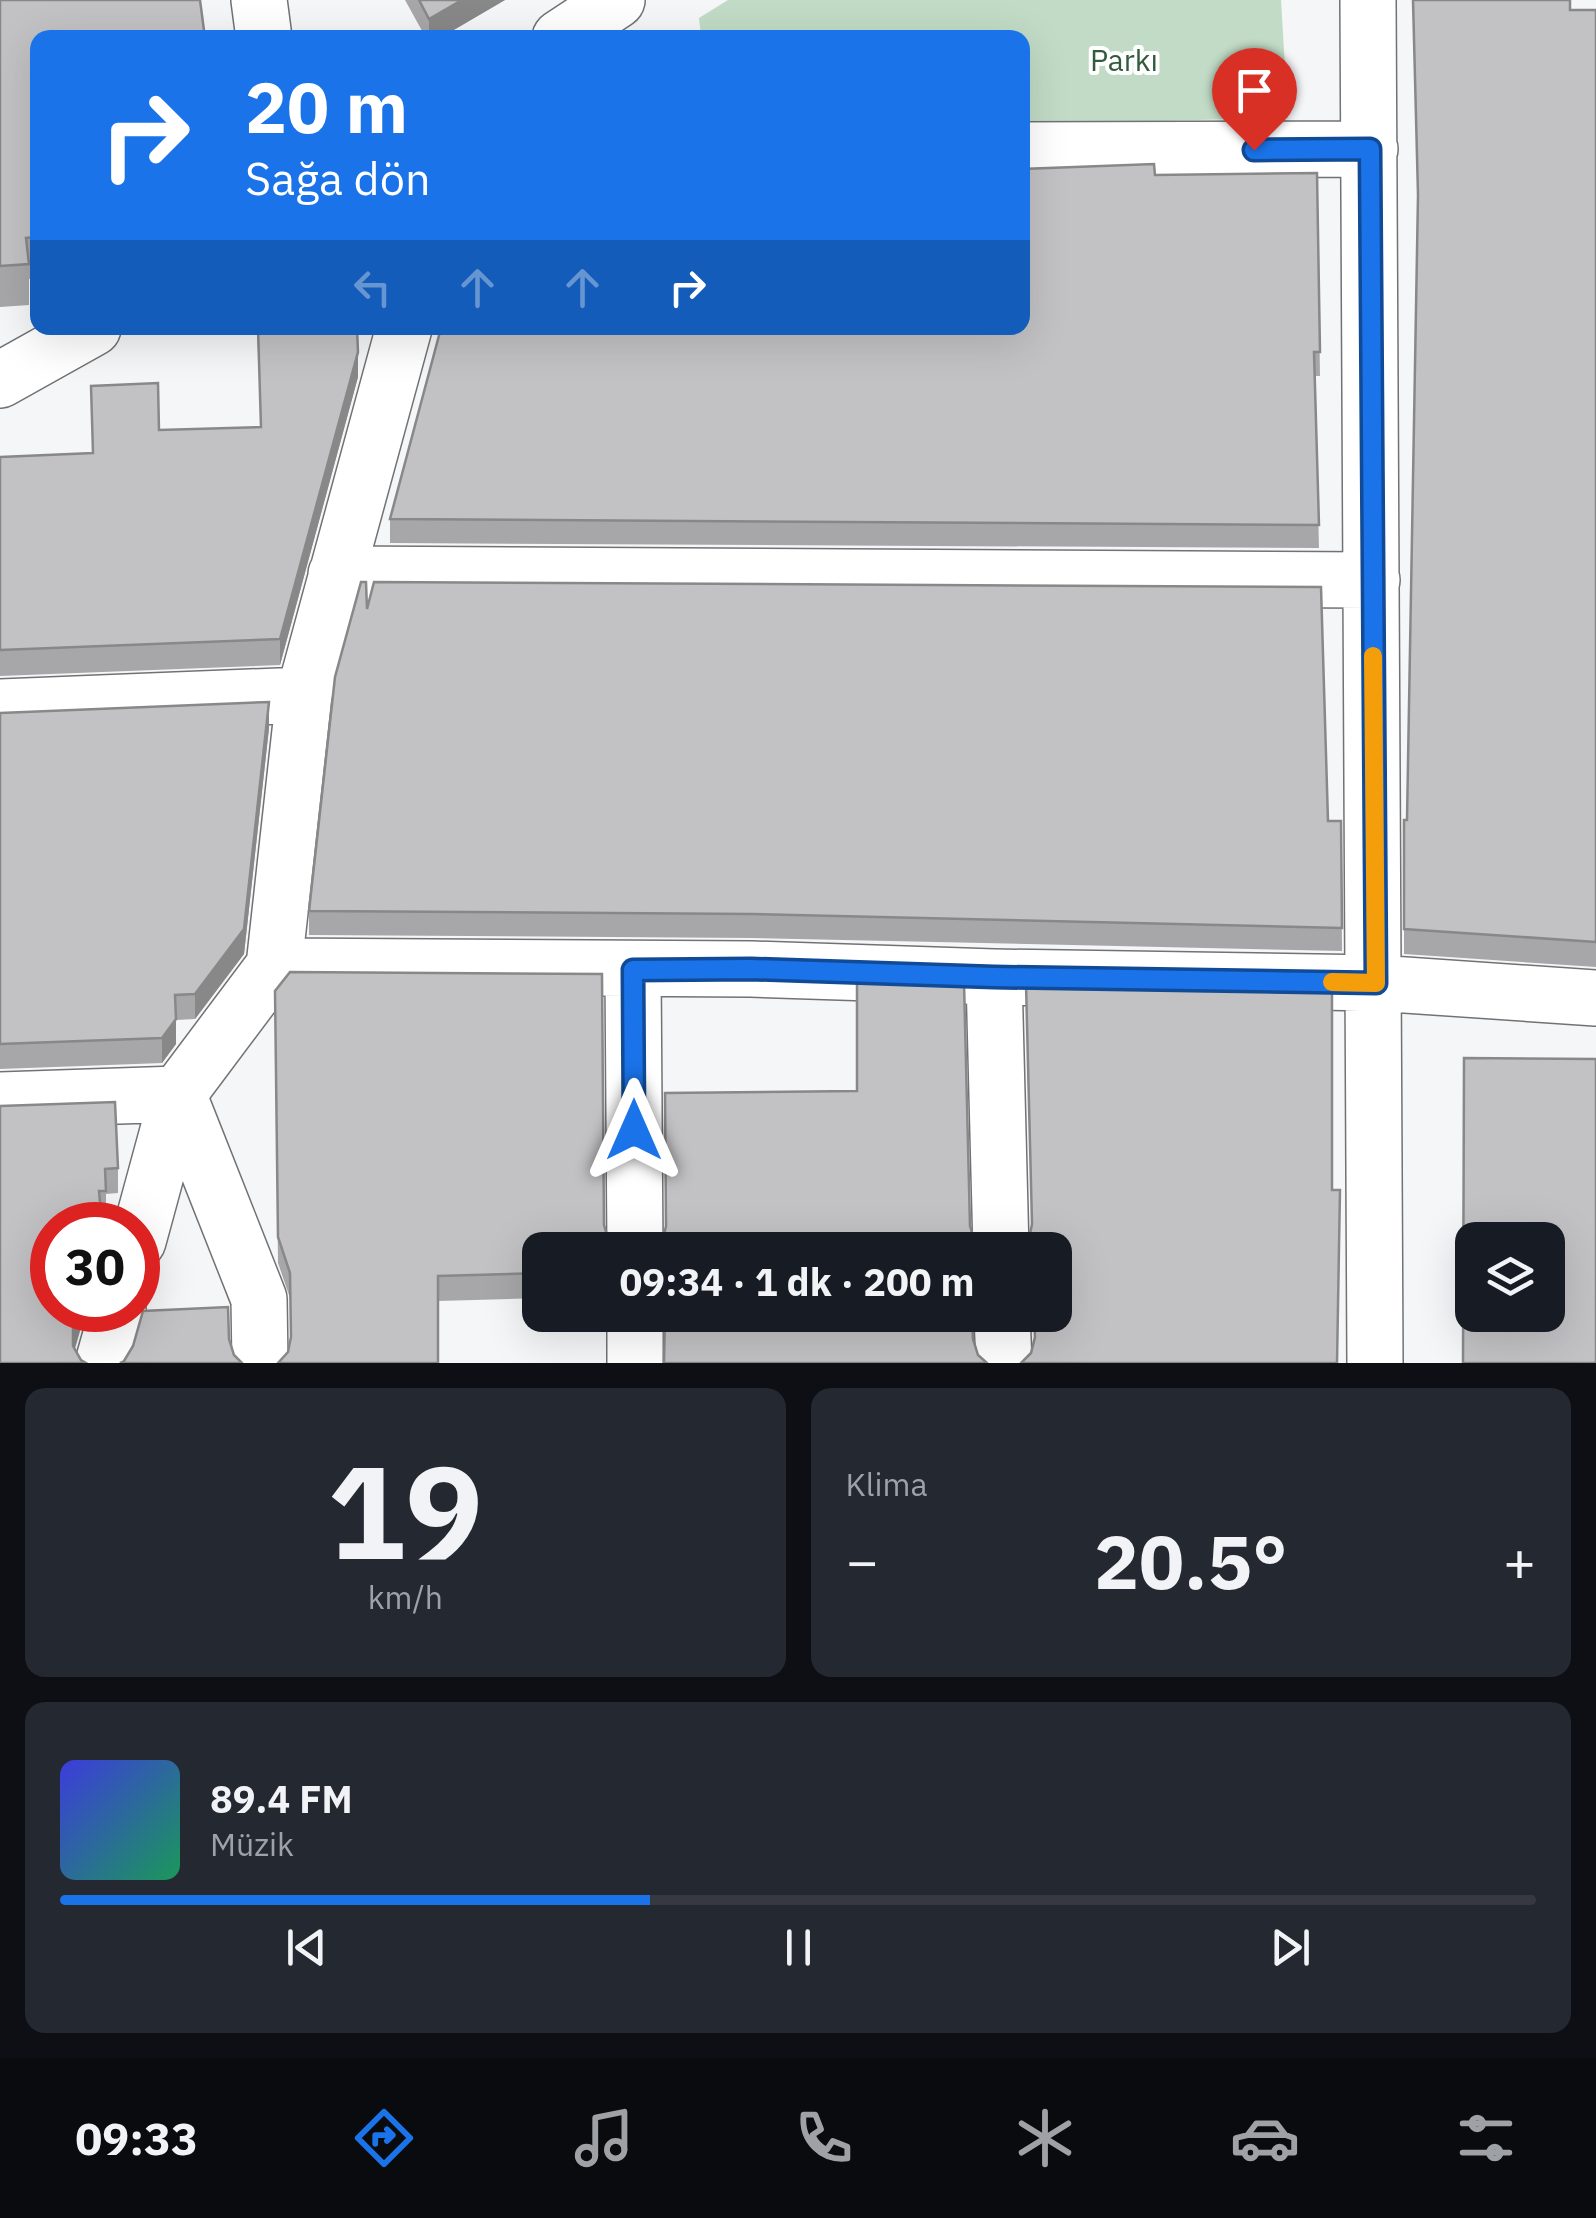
<!DOCTYPE html>
<html lang="tr">
<head>
<meta charset="utf-8">
<style>
  :root { --surface:#171b24; --page:#242831; --text:#f1f3f6; --muted:#9ea1a6; --line:#363941; --accent:#1a73e8 }
  body { margin:0; font-family:"IBM Plex Sans",sans-serif; background:var(--page); color:var(--text); height:100vh; display:flex; flex-direction:column; font-size:38px; white-space:nowrap }
  * { box-sizing:border-box; margin:0 }
  p { font-size:32px; color:var(--muted) }
  .icon { flex:none; width:55px; height:55px; fill:none; stroke:currentColor; stroke-width:2; stroke-linecap:round; stroke-linejoin:round }
  .map { position:relative; height:1363px; overflow:hidden }
  .details { display:flex; flex-direction:column; gap:25px; padding:25px; background:#0d0f14; flex:1 }
  .details>* { flex:none }
  .hud { position:absolute; left:30px; top:30px; width:1000px; height:305px; border-radius:20px; box-shadow:0 10px 40px #0002; background:#1a73e8; color:#fff; overflow:hidden }
  .buttons { position:absolute; left:1455px; top:1222px; display:grid; gap:20px }
  .buttons a { display:grid; place-items:center; width:110px; height:110px; border-radius:20px; background:var(--surface); box-shadow:0 10px 40px #0002; font-size:50px }
  .speed { position:absolute; left:30px; top:1202px; display:flex; gap:20px; font-size:50px; font-weight:700; text-align:center }
  .speed>* { display:grid; place-content:center; width:130px; height:130px; border-radius:50%; background:var(--surface); box-shadow:0 10px 40px #0002; line-height:1 }
  .speed .limit { border:15px solid #d22; background:#fff; color:#111 }
  .pin { position:absolute; display:grid; place-items:center; width:85px; height:85px; color:#fff; margin:-102px -42px; border-radius:50% 50% 50% 0; rotate:-45deg; box-shadow:0 0 10px #0007 }
  .pin .icon { rotate:45deg }
  .me { position:absolute; width:110px; margin:-55px; rotate:0deg; stroke-linejoin:round; filter:drop-shadow(0 0 8px #0008) }
  .turn { display:flex; align-items:center; gap:35px; height:210px; padding:0 50px; font-size:45px }
  .turn .icon { width:130px; height:130px; stroke-width:2.5 }
  .turn b { display:block; font-size:70px; line-height:85px }
  .lanes { display:flex; align-items:center; height:95px; padding:0 50px; background:#0003; justify-content:center; gap:50px; direction:ltr }
  .lanes .off { opacity:.35 }
  .big { font-size:75px; font-weight:800; line-height:1.1 }
  .details .widget { flex:1; display:flex; flex-direction:column; justify-content:center; gap:15px; min-width:0; padding:0 35px; border-radius:20px; background:var(--page) }
  .details .dial { align-items:center; gap:0 }
  .dial b { font-size:130px; line-height:1 }
  .song { display:flex; align-items:center; gap:30px }
  .cover { width:120px; height:120px; border-radius:15px; background:linear-gradient(135deg,hsl(240 70% 55%),hsl(150 70% 35%)) }
  .played { height:10px; border-radius:5px; background:linear-gradient(90deg,var(--accent) 40%,var(--line) 40%) }
  .keys { display:flex; justify-content:space-around; direction:ltr }
  .heat { display:flex; justify-content:space-between; align-items:center; font-size:55px; direction:ltr }
  .details .tiles { flex:1; display:grid; gap:25px; grid-template-columns:1fr 1fr }
  .widget:last-child { grid-column:span 2 }
  .trip { position:absolute; left:522px; top:1232px; width:550px; height:100px; border-radius:20px; background:var(--surface); box-shadow:0 10px 40px #0002; font-weight:800; line-height:100px; text-align:center }
  .menu { display:flex; height:160px; justify-content:space-around; align-items:center; background:#090b0e; color:var(--muted) }
  .menu .icon { width:70px; height:70px }
  .menu .current { color:var(--accent) }
  .menu b { font-size:45px; color:var(--text) }
  .map>svg:first-child { display:block }
</style>
</head>
<body>
<div class="map">
<svg width="1596" height="1363" viewBox="0 0 1596 1363">
  <rect width="100%" height="100%" fill="#f5f6f8"/>
  <!-- green -->
  <path fill="#c1dbc6" d="M 728,0 L 1281,0 L 1288,118 L 1023,124 L 1022,38 L 701,37 L 699,18 Z"/>
  <g fill="none" stroke-linecap="round" stroke-linejoin="round">
    <defs>
      <path id="minor" d="M 259,0 L 264,38
        M 1368,0 L 1375,1363
        M 1022,150 L 1370,149
        M 336,574 L 1372,580
        M 0,707 L 304,695
        M 274,966 L 751,969 L 994,977 L 1376,983 L 1596,998
        M 633,970 L 635,1250
        M 994,977 L 1001,1250
        M 0,1100 L 178,1094 L 259,1299 L 260,1363
        M 138,1241 L 178,1094 L 274,966 L 304,695 L 404,328
        M 635,1315 L 635,1363
        M 1002,1315 L 1004,1363
        M 103,1363 L 118,1310"/>
      <path id="tertiary" d="M 560,38 L 617,0
        M 0,380 L 93,328"/>
    </defs>
    <!-- minor casing -->
    <use href="#minor" stroke="#717274" stroke-width="58"/>
    <!-- tertiary casing -->
    <use href="#tertiary" stroke="#717274" stroke-width="58"/>
    <!-- minor -->
    <use href="#minor" stroke="#fff" stroke-width="55"/>
    <!-- tertiary -->
    <use href="#tertiary" stroke="#fff" stroke-width="55"/>
  </g>
  <!-- wall -->
  <path fill="#a7a7a9" d="M 0,0 L 38,38 L 38,278 L 29,279 L 29,305 L 0,307 Z
    M 405,0 L 505,0 L 440,38 L 426,38 Z
    M 1570,10 L 1596,10 L 1596,967 L 1404,954 L 1404,820 L 1407,820 L 1418,210 Z
    M 1317,173 L 1320,376 L 1315,376 L 1319,548 L 390,543 L 390,519 L 1155,175 Z
    M 257,328 L 357,328 L 358,377 L 280,665 L 0,676 L 0,457 L 92,453 L 159,430 L 261,427 Z
    M 367,609 L 1328,821 L 1341,821 L 1342,951 L 751,938 L 309,935 L 309,911 Z
    M 0,713 L 269,728 L 244,954 L 195,1019 L 176,1020 L 176,1044 L 162,1063 L 0,1069 Z
    M 275,991 L 604,1225 L 609,1241 L 540,1250 L 540,1298 L 438,1301 L 288,1352 L 291,1339 L 290,1298 L 278,1263 Z
    M 0,1106 L 118,1168 L 118,1193 L 106,1194 L 106,1216 L 101,1216 L 52,1310 L 86,1310 L 75,1349 L 81,1360 L 0,1363 Z"/>
  <!-- shaded-wall -->
  <path fill="#888889" d="M 462,0 L 505,0 L 440,38 L 429,38 L 429,19 Z
    M 358,352 L 358,377 L 280,665 L 280,639 Z
    M 269,702 L 269,728 L 244,954 L 195,1019 L 195,994 Z
    M 176,1019 L 176,1044 L 162,1063 L 162,1038 Z
    M 78,1310 L 86,1310 L 73,1354 L 73,1329 Z"/>
  <!-- building -->
  <path fill="#c2c2c4" stroke="#888889" stroke-width="2.5" fill-rule="evenodd" d="M 0,0 L 200,0 L 205,38 L 38,38 L 38,237 L 26,238 L 29,264 L 0,266 Z
    M 419,0 L 462,0 L 429,19 Z
    M 1413,0 L 1570,0 L 1570,10 L 1596,10 L 1596,942 L 1404,929 L 1404,820 L 1407,820 L 1418,195 Z
    M 1154,164 L 1155,175 L 1317,173 L 1320,352 L 1314,352 L 1319,525 L 390,519 L 441,328 L 1022,328 L 1022,169 Z
    M 258,328 L 357,328 L 358,352 L 280,639 L 0,650 L 0,457 L 93,453 L 91,386 L 158,383 L 159,430 L 261,427 Z
    M 361,582 L 366,582 L 367,609 L 374,582 L 1321,587 L 1328,821 L 1341,821 L 1342,928 L 751,914 L 309,911 L 335,677 Z
    M 269,702 L 244,929 L 195,994 L 175,995 L 176,1019 L 162,1038 L 0,1044 L 0,713 Z
    M 290,972 L 602,974 L 604,1225 L 609,1241 L 618,1250 L 540,1250 L 540,1273 L 438,1276 L 438,1363 L 278,1363 L 288,1352 L 291,1337 L 290,1273 L 278,1237 L 275,991 Z
    M 857,979 L 964,982 L 970,1226 L 975,1242 L 984,1250 L 653,1250 L 663,1239 L 666,1226 L 665,1093 L 857,1091 Z
    M 1026,984 L 1332,988 L 1332,1190 L 1340,1190 L 1337,1363 L 1021,1363 L 1031,1353 L 1035,1337 L 1034,1315 L 1055,1315 L 1055,1250 L 1019,1250 L 1029,1239 L 1032,1224 Z
    M 1464,1058 L 1596,1059 L 1596,1363 L 1463,1363 ZM 1472,1240 L 1548,1240 L 1548,1315 L 1472,1315 Z
    M 115,1102 L 118,1168 L 105,1169 L 106,1191 L 99,1191 L 102,1225 L 52,1225 L 52,1310 L 78,1310 L 73,1329 L 73,1346 L 81,1360 L 86,1363 L 0,1363 L 0,1106 Z
    M 228,1307 L 229,1339 L 234,1355 L 242,1363 L 120,1363 L 124,1361 L 133,1346 L 143,1311 Z
    M 665,1315 L 972,1315 L 973,1339 L 978,1355 L 987,1363 L 664,1363 Z"/>
  <g fill="none" stroke-linecap="round" stroke-linejoin="round">
    <defs>
      <path id="route" d="M 634,1130 L 633,970 L 751,969 L 994,977 L 1376,983 L 1370,149 L 1254,150"/>
    </defs>
    <!-- route casing -->
    <use href="#route" stroke="#114b97" stroke-width="25"/>
    <!-- route -->
    <use href="#route" stroke="#1a73e8" stroke-width="18"/>
    <!-- slow -->
    <path stroke="#f59e0b" stroke-width="18" d="M 1332,982 L 1376,983 L 1373,656"/>
  </g>
  <g text-anchor="middle" stroke-width="8" stroke-linejoin="round" paint-order="stroke">
    <!-- park labels -->
    <g font-size="30" fill="#315b3b" stroke="#fff">
      <text x="1124" y="71">Parkı</text>
    </g>
  </g>
</svg>
<div class="buttons">
<a><svg class="icon" aria-label="layers" viewBox="0 0 24 24"><path d="M12 4l9 5-9 5-9-5zM3 14l9 5 9-5"/></svg></a>
</div>
<div class="speed"><div class="limit">30</div></div>
<div class="pin" style="left:1254px;top:150px;background:#d93025"><svg class="icon" aria-label="arrive" viewBox="0 0 24 24"><path d="M6 21V4h12l-3 4 3 4H6"/></svg></div>
<svg class="me" style="left:634px;top:1130px" viewBox="-20 -20 40 40"><path d="M0-17L14 15 0 8-14 15z" fill="#1a73e8" stroke="#fff" stroke-width="4"/></svg>
<div class="trip">09:34 · 1 dk · 200 m</div>
<div class="hud">
<div class="turn"><svg class="icon" aria-label="right" viewBox="0 0 24 24"><path d="M7 20v-9h11M14 6l5 5-5 5"/></svg><div><b>20 m</b>Sağa dön</div></div>
<div class="lanes"><svg class="icon off" aria-label="left" viewBox="0 0 24 24"><path d="M17 20v-9H6M10 6l-5 5 5 5"/></svg><svg class="icon off" aria-label="ahead" viewBox="0 0 24 24"><path d="M12 20V5M6 11l6-6 6 6"/></svg><svg class="icon off" aria-label="ahead" viewBox="0 0 24 24"><path d="M12 20V5M6 11l6-6 6 6"/></svg><svg class="icon" aria-label="right" viewBox="0 0 24 24"><path d="M7 20v-9h11M14 6l5 5-5 5"/></svg></div>
</div>
</div>
<section class="details">
<div class="tiles">
<div class="widget dial"><b>19</b><p>km/h</p></div>
<div class="widget"><p>Klima</p>
<div class="heat"><a>−</a><b class="big">20.5°</b><a>+</a></div>
</div>
<div class="widget">
<div class="song"><i class="cover"></i><div><b>89.4 FM</b><p>Müzik</p></div></div>
<div class="played"></div>
<div class="keys"><svg class="icon" aria-label="previous" viewBox="0 0 24 24"><path d="M18 5L8 12l10 7zM5 5v14"/></svg><svg class="icon" aria-label="pause" viewBox="0 0 24 24"><path d="M8 5v14M16 5v14"/></svg><svg class="icon" aria-label="next" viewBox="0 0 24 24"><path d="M6 5l10 7-10 7zM19 5v14"/></svg></div>
</div>
</div>
</section>
<nav class="menu">
<b>09:33</b>
<svg class="icon current" aria-label="directions" viewBox="0 0 24 24"><path d="M12 3l9 9-9 9-9-9zM9 14v-3h6M13 9l2 2-2 2"/></svg>
<svg class="icon" aria-label="music" viewBox="0 0 24 24"><path d="M9 18V5l10-2v13"/><circle cx="6" cy="18" r="3"/><circle cx="16" cy="16" r="3"/></svg>
<svg class="icon" aria-label="phone" viewBox="0 0 24 24"><path d="M5 4h4l2 5-3 2q2 4 5 5l2-3 5 2v4C11 20 4 13 5 4z"/></svg>
<svg class="icon" aria-label="climate" viewBox="0 0 24 24"><path d="M12 3v18M4 7l16 10M4 17L20 7"/></svg>
<svg class="icon" aria-label="car" viewBox="0 0 24 24"><path d="M5 17H2v-5l4-1 3-4h7l3 4 3 1v5h-3M9 17h6M6 11h13"/><circle cx="7" cy="17" r="2"/><circle cx="17" cy="17" r="2"/></svg>
<svg class="icon" aria-label="filters" viewBox="0 0 24 24"><path d="M4 7h16M4 17h16"/><circle cx="9" cy="7" r="2"/><circle cx="15" cy="17" r="2"/></svg>
</nav>
</body>
</html>
